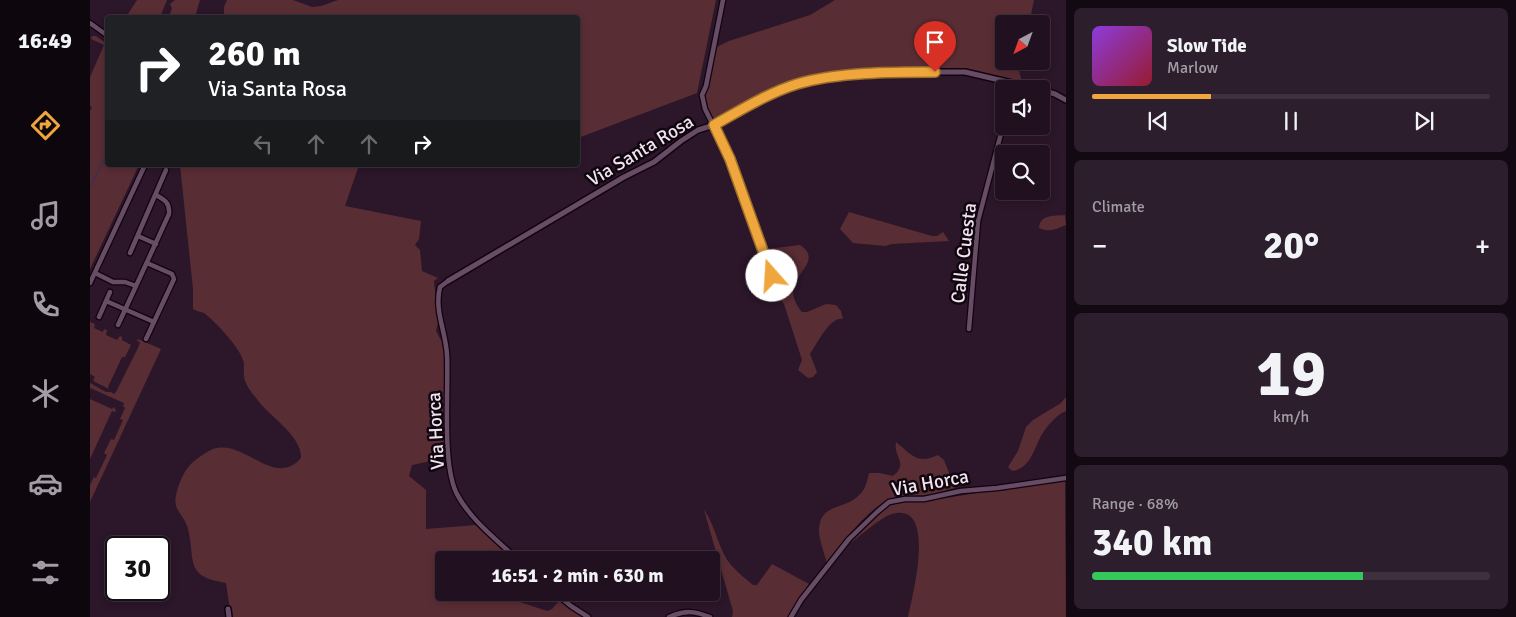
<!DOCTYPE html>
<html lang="en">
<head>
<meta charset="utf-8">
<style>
  :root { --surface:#211020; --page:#2d1e2d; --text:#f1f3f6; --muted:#a29da5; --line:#3e303e; --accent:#efa73d }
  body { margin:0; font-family:Signika,sans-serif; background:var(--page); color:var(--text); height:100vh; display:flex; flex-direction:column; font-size:19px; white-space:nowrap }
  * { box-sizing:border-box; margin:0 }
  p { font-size:16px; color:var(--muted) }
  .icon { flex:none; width:28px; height:28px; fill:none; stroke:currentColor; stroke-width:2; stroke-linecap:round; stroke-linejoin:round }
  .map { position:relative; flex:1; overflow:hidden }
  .side { display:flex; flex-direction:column; gap:8px; padding:8px; background:#120912; width:450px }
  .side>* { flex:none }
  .hud { position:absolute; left:15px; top:15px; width:475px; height:152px; border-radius:5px; box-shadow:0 2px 8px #0003,0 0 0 1px var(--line); background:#202124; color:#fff; overflow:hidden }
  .needle { width:32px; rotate:221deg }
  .tools { position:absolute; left:905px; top:15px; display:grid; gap:10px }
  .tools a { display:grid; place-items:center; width:55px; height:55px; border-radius:5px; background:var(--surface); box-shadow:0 2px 8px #0003,0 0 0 1px var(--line); font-size:25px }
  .speed { position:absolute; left:15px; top:536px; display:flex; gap:10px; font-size:25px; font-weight:700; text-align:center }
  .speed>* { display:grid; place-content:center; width:65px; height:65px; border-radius:50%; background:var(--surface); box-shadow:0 2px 8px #0003,0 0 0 1px var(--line); line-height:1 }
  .speed .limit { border:2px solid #111; border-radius:8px; background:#fff; color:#111 }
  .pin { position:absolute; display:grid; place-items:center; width:42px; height:42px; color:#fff; margin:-51px -21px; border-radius:50% 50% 50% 0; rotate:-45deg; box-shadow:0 0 5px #0007 }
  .pin .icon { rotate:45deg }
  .me { position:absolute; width:55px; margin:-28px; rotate:341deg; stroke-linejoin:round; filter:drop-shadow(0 0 4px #0008) }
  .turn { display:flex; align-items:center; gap:18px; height:105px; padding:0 20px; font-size:22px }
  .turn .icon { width:65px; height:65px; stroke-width:2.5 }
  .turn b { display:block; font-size:35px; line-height:42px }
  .lanes { display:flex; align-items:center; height:48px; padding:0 20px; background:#0003; justify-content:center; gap:25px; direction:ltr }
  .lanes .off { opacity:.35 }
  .big { font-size:38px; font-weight:800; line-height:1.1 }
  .side .tile { flex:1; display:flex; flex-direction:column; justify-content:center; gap:8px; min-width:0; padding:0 18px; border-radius:8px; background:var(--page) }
  .side .dial { align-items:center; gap:0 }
  .dial b { font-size:65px; line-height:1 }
  .song { display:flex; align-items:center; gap:15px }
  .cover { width:60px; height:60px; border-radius:8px; background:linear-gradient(135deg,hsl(270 70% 55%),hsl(350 70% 35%)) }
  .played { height:5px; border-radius:2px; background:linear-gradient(90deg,var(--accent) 30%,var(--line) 30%) }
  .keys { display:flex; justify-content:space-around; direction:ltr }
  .heat { display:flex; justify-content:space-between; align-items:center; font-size:28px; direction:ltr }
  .charge { height:8px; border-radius:4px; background:linear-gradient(90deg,#34c759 68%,var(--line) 0) }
  .trip { position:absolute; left:345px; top:551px; width:285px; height:50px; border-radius:5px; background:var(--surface); box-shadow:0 2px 8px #0003,0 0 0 1px var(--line); font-weight:800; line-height:50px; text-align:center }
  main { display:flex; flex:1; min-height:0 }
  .tab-bar { display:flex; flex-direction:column; width:90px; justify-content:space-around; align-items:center; background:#0d060d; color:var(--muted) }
  .tab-bar .icon { width:35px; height:35px }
  .tab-bar .selected { color:var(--accent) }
  .tab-bar b { font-size:22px; color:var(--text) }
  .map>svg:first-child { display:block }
</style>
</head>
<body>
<main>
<nav class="tab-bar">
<b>16:49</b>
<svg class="icon selected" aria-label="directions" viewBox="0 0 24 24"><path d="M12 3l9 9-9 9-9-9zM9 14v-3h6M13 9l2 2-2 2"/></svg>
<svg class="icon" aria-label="music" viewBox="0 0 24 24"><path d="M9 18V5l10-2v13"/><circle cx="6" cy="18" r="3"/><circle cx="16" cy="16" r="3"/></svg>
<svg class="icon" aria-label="phone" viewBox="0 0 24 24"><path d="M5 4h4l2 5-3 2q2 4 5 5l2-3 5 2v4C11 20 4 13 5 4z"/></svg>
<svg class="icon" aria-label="climate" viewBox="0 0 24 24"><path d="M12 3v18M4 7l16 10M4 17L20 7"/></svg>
<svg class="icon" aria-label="car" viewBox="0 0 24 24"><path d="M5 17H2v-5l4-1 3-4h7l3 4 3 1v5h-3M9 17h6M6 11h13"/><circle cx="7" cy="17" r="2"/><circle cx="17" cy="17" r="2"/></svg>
<svg class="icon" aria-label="filters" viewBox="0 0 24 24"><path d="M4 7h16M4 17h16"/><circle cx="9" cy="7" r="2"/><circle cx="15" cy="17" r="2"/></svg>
</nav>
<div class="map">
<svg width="976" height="617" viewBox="0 0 976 617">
  <rect width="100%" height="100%" fill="#2c162a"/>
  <!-- green -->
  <path fill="#592d34" d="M 47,0 L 77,0 L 70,17 L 36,17 Z
    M 85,0 L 110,0 L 105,17 L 79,17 L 82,8 L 80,4 Z
    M 137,0 L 203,0 L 222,7 L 231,6 L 248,0 L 626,0 L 607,93 L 488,138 L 488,18 L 140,17 L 134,14 L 134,7 Z
    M 745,0 L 944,0 L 939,24 L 914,24 L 914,61 L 926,61 L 932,81 L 930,83 L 881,71 L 869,70 L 760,73 L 731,76 L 680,92 L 632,118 C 620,122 614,108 615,97 C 615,91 624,52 627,47 L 639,41 L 720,15 Z
    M 2,36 L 6,36 L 17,44 L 18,165 L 49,165 L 0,269 L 0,111 L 2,107 L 0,106 L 0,77 L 14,45 L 1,39 Z
    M 90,165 L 269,165 L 255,206 L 331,221 L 329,239 L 325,245 L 330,250 L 332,271 L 348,278 L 344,281 L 348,322 L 346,331 L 352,342 L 355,359 L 355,458 L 322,465 L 319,476 L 336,490 L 336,529 L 386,525 L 413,548 L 422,560 L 354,560 L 354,592 L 415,593 L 412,596 L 457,611 L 462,609 L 469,601 L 493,617 L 141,617 L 136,583 C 94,576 106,562 98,529 C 96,520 89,514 86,506 C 83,496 93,471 101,464 C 106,459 116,452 123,449 C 154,438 184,489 211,458 C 212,435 178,416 166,398 C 161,392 154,383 154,375 C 153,370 155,364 153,360 C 149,347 125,321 114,313 C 111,312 106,311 103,309 L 103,289 Z
    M 759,212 L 842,236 L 847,236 L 853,232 L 859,241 L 802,244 L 795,246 L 763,243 L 750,229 Z
    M 975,215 L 976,225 C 966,229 960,233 949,228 C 950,214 964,216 975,215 Z
    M 710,245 C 731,259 708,271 704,286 C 701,295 706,305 712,312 L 717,312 L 736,304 L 746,305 L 751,311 L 753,319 C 740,316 727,344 720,354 L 727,372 L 723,377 L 718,378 L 708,370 L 712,360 L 694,304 L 690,299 L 683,299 L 677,295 L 675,287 L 687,284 L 691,277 C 688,266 679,260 677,249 Z
    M 0,322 L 5,324 L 4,328 L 13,332 L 14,329 L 17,330 L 16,335 L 27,340 L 30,336 L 32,337 L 32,340 L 41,345 L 35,357 L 32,357 L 18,387 L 19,389 L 5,382 L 3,380 L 5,377 L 0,374 Z
    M 48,339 L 71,349 L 0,502 L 0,485 L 4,477 L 6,478 L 17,455 L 14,453 L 21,439 L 24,440 L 33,420 L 30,419 L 35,408 L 33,406 L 34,403 L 0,388 L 0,383 L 16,392 L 21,392 L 24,394 L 26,392 L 48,348 L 50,342 L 47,341 Z
    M 976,397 L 976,411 C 965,416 957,426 951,436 C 944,449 940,469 922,471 L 918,467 L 928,451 L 936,427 L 943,420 L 971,403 Z
    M 0,399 L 22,409 L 24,407 L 26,411 L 25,412 L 22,411 L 0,459 Z
    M 806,442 C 822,455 827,465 848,455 L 854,460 L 865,488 C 856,490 847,494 839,495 C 828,496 817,495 807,497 C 780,503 754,542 737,563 C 734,553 730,542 729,532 C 729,503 753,510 767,497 C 775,491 777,482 779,473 L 790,473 L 803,476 C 819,464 803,456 806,442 Z
    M 975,479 L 976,617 L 818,617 C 822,597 848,501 802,514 C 791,517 769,537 758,545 L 798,505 L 809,502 L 827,502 L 856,498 Z
    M 614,510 C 626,526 628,550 642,566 C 648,573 656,579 663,585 L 667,585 L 682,564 L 719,584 L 697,617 L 642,617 L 643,611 Z"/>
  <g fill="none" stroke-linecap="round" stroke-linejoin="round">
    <!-- stream -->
    <path stroke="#342d5c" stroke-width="1" d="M 0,187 L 18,152"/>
    <defs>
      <path id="minor" d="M 633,0 L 616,86 L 612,95 L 615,109 L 640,159 L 683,276
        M 0,23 L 18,36
        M 48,236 L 66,244
        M 40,253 L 76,170
        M 5,273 L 23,282 L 35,282 L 46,286 L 28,325
        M 358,281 L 350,287 C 344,311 356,332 357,355 C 359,390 351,467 368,496 C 382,521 407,540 428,560
        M 0,283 L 55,165
        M 46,286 L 79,214 C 80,203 75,200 66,195
        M 16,301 L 64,322
        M 9,317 L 20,292
        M 879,329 L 888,221 L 914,122
        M 56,339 L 84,279 L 82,274 L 57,263
        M 464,592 L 481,606 L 498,617
        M 579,617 C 596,610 604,611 620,617
        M 701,617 L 711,600 L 759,539 L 787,512 L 799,502 L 815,499 L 834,499 L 871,491 L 907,488 L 976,478"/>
      <path id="tertiary" d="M 951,90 L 965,94 L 976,100
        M 358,281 L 534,177 L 564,162 L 591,141 L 608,130 L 624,125 L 676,96 L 719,81 L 748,76 L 831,72 L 875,72 L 948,89
        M 138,609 L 139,617"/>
    </defs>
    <!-- minor casing -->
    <use href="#minor" stroke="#130212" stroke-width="7"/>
    <!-- tertiary casing -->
    <use href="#tertiary" stroke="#130212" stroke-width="8"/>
    <!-- minor -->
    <use href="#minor" stroke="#664d64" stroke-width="4.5"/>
    <!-- tertiary -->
    <use href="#tertiary" stroke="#664d64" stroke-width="5"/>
  </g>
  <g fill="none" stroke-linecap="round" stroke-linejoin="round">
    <defs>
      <path id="route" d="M 682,276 L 640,159 L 624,125 C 651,110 678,93 707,84 C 747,72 803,72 845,72"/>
    </defs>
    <!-- route casing -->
    <use href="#route" stroke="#9b6d28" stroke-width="12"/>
    <!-- route -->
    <use href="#route" stroke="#efa73d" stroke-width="9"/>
  </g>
  <g text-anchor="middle" stroke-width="5" stroke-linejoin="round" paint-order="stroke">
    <!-- street labels -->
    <g font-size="19" fill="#f2e3f0" stroke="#0f060e">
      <text transform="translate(550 150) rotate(-31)" y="7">Via Santa Rosa</text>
      <text transform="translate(873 253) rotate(-83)" y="7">Calle Cuesta</text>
      <text transform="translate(345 431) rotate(-93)" y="7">Via Horca</text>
      <text transform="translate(840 482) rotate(-10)" y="7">Via Horca</text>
    </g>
  </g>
</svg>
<div class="tools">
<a><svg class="needle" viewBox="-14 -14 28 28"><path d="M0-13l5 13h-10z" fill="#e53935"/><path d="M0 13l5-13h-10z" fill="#a29da5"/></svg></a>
<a><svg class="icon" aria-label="sound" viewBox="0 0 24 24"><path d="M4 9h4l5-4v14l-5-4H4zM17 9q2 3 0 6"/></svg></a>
<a><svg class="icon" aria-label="search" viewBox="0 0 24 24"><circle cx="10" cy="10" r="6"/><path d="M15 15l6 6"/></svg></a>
</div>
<div class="speed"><div class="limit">30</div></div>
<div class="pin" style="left:845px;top:72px;background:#d93025"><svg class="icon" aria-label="arrive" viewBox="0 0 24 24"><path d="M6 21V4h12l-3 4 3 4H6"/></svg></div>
<svg class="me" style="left:682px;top:276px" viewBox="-20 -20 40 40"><circle r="19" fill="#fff"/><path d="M0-13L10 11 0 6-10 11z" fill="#efa73d"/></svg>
<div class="trip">16:51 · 2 min · 630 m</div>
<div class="hud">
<div class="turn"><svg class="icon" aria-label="right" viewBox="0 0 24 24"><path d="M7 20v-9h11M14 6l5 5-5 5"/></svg><div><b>260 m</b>Via Santa Rosa</div></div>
<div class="lanes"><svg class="icon off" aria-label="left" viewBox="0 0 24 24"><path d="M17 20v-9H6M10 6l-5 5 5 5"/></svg><svg class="icon off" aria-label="ahead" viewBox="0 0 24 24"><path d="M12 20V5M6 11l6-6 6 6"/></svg><svg class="icon off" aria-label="ahead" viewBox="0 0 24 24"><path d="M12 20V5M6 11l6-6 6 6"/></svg><svg class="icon" aria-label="right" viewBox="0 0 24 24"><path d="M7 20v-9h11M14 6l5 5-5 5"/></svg></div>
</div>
</div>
<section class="side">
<div class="tile">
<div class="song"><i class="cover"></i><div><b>Slow Tide</b><p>Marlow</p></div></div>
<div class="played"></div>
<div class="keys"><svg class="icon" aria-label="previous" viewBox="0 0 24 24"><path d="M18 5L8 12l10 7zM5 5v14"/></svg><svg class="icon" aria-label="pause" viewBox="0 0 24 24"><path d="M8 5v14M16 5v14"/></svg><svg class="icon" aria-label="next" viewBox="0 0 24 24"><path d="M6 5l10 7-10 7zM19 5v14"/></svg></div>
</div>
<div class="tile"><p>Climate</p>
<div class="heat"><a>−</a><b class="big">20°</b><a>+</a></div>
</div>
<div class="tile dial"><b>19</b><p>km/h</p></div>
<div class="tile"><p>Range · 68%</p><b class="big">340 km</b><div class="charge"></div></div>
</section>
</main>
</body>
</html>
